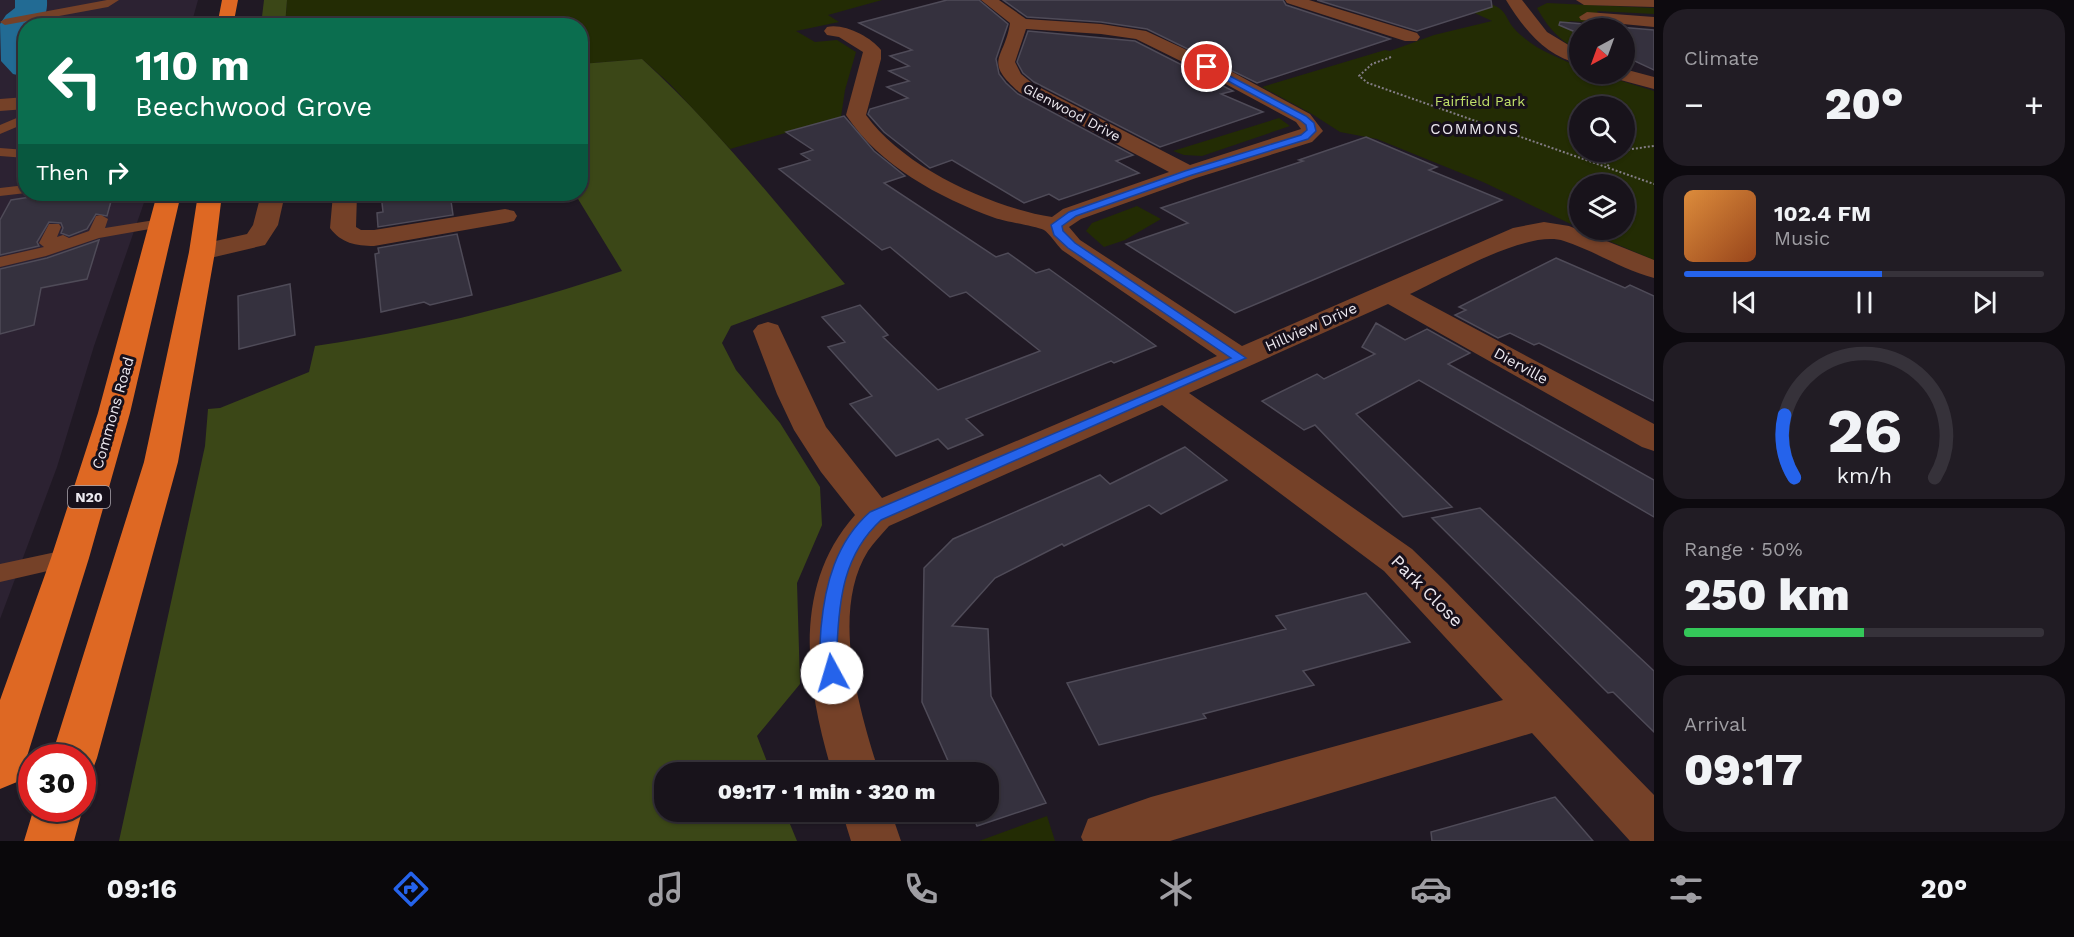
<!DOCTYPE html>
<html lang="en">
<head>
<meta charset="utf-8">
<style>
  :root { --surface:#18131b; --page:#211c24; --text:#f1f3f6; --muted:#9f9ea3; --line:#36323a; --accent:#2563eb }
  body { margin:0; font-family:"Work Sans",sans-serif; background:var(--page); color:var(--text); height:100vh; display:flex; flex-direction:column; font-size:22px; white-space:nowrap }
  * { box-sizing:border-box; margin:0 }
  p { font-size:20px; color:var(--muted) }
  .icon { flex:none; width:33px; height:33px; fill:none; stroke:currentColor; stroke-width:2; stroke-linecap:round; stroke-linejoin:round }
  .map { position:relative; flex:1; overflow:hidden }
  .panel { display:flex; flex-direction:column; gap:9px; padding:9px; background:#0d0a0f; width:420px }
  .panel>* { flex:none }
  .hud { position:absolute; left:18px; top:18px; width:570px; height:183px; border-radius:24px; box-shadow:0 2px 4px #0004,0 0 0 2px var(--line); background:#0b6e4f; color:#fff; overflow:hidden }
  .needle { width:39px; rotate:221deg }
  .controls { position:absolute; left:1569px; top:18px; display:grid; gap:12px }
  .controls a { display:grid; place-items:center; width:66px; height:66px; border-radius:50%; background:var(--surface); box-shadow:0 2px 4px #0004,0 0 0 2px var(--line); font-size:30px }
  .speed { position:absolute; left:18px; top:744px; display:flex; gap:12px; font-size:30px; font-weight:700; text-align:center }
  .speed>* { display:grid; place-content:center; width:78px; height:78px; border-radius:50%; background:var(--surface); box-shadow:0 2px 4px #0004,0 0 0 2px var(--line); line-height:1 }
  .speed .limit { border:9px solid #d22; background:#fff; color:#111 }
  .pin { position:absolute; display:grid; place-items:center; width:51px; height:51px; color:#fff; margin:-26px; border:3px solid #fff; border-radius:50%; box-shadow:0 2px 6px #0007 }
  .me { position:absolute; width:66px; margin:-33px; rotate:354deg; stroke-linejoin:round; filter:drop-shadow(0 0 4px #0008) }
  .turn { display:flex; align-items:center; gap:21px; height:126px; padding:0 18px; font-size:27px }
  .turn .icon { width:78px; height:78px; stroke-width:2.5 }
  .turn b { display:block; font-size:42px; line-height:51px }
  .then { display:flex; align-items:center; height:57px; padding:0 18px; background:#0003; gap:12px; font-size:22px }
  .big { font-size:45px; font-weight:800; line-height:1.1 }
  .panel .tile { flex:1; display:flex; flex-direction:column; justify-content:center; gap:9px; min-width:0; padding:0 21px; border-radius:24px; background:var(--page) }
  .panel .dial { align-items:center; gap:0 }
  .dial svg { height:156px; overflow:visible; fill:none; stroke:var(--line); stroke-width:7; stroke-linecap:round; text-anchor:middle }
  .dial text { fill:var(--text); stroke:none }
  .song { display:flex; align-items:center; gap:18px }
  .cover { width:72px; height:72px; border-radius:9px; background:linear-gradient(135deg,hsl(30 70% 55%),hsl(20 70% 35%)) }
  .played { height:6px; border-radius:3px; background:linear-gradient(90deg,var(--accent) 55%,var(--line) 55%) }
  .keys { display:flex; justify-content:space-around; direction:ltr }
  .heat { display:flex; justify-content:space-between; align-items:center; font-size:33px; direction:ltr }
  .charge { height:9px; border-radius:4px; background:linear-gradient(90deg,#34c759 50%,var(--line) 0) }
  .trip { position:absolute; left:654px; top:762px; width:345px; height:60px; border-radius:24px; background:var(--surface); box-shadow:0 2px 4px #0004,0 0 0 2px var(--line); font-weight:800; line-height:60px; text-align:center }
  .menu { display:flex; height:96px; justify-content:space-around; align-items:center; background:#0a080b; color:var(--muted) }
  .menu .icon { width:42px; height:42px }
  .menu .on { color:var(--accent) }
  .menu b { font-size:27px; color:var(--text) }
  main { display:flex; flex:1; min-height:0 }
  .map>svg:first-child { display:block }
</style>
</head>
<body>
<main>
<div class="map">
<svg width="1654" height="841" viewBox="0 0 1654 841">
  <rect width="100%" height="100%" fill="#201924"/>
  <!-- built -->
  <path fill="#2c2232" d="M 0,0 L 198,0 L 191,25 L 26,26 L 25,98 L 0,101 Z
    M 25,109 L 26,194 L 147,194 L 94,346 L 57,467 L 0,619 L 0,110 Z"/>
  <!-- green -->
  <path fill="#232c04" fill-rule="evenodd" d="M 287,0 L 882,0 L 828,15 L 839,22 L 796,31 L 815,42 L 837,40 L 856,52 L 845,90 L 841,117 L 730,149 L 670,84 L 642,59 L 581,64 L 580,26 L 285,26 Z
    M 1477,0 C 1515,9 1499,17 1522,36 C 1538,51 1560,58 1579,67 L 1580,74 L 1599,74 L 1654,91 L 1654,260 L 1583,230 L 1624,230 L 1624,184 L 1580,184 L 1579,228 L 1483,182 L 1377,139 L 1340,132 L 1312,114 L 1262,87 L 1385,50 L 1390,51 L 1434,35 L 1492,21 L 1453,3 ZM 1580,106 L 1624,106 L 1624,152 L 1580,152 Z
    M 1547,3 L 1654,8 L 1654,14 L 1597,11 L 1598,13 L 1583,14 L 1588,21 L 1600,23 L 1569,21 L 1579,31 L 1579,45 L 1571,46 C 1555,36 1546,24 1537,8 Z
    M 1279,118 L 1290,126 L 1202,156 L 1184,155 L 1173,151 Z
    M 1137,206 L 1161,219 L 1125,240 L 1104,247 L 1086,231 L 1092,223 Z
    M 1047,816 L 1055,841 L 979,841 Z"/>
  <!-- forest -->
  <path fill="#3b4717" d="M 264,0 L 287,0 L 285,25 L 261,25 Z
    M 642,59 C 717,127 779,208 845,284 L 731,326 L 722,343 L 736,370 L 780,423 L 820,487 L 822,525 L 797,583 L 800,684 L 757,736 L 771,772 L 664,772 L 664,812 L 785,812 L 797,841 L 119,841 L 205,446 L 208,409 L 220,408 L 309,372 L 315,346 C 419,331 522,305 622,271 L 575,194 L 580,194 L 581,64 Z"/>
  <g fill="none" stroke-linecap="round" stroke-linejoin="round">
    <!-- river -->
    <path fill="#226b94" fill-rule="evenodd" d="M 15,0 L 47,0 C 48,15 42,26 26,26 L 26,77 L 13,74 L 1,61 L 0,24 L 6,15 L 15,8 Z"/>
  </g>
  <!-- building -->
  <path fill="#35313e" stroke="#4f4b58" stroke-width="1.5" d="M 947,0 L 979,0 L 1008,24 L 996,59 L 999,74 L 1006,83 L 1018,94 L 1133,155 L 1116,161 L 1139,173 L 1059,200 L 1049,194 L 1024,203 L 952,160 L 930,168 L 884,132 L 868,114 L 870,109 L 908,98 L 887,87 L 909,81 L 889,71 L 909,66 L 890,56 L 912,50 L 859,23 Z
    M 1003,0 L 1283,0 L 1286,5 L 1390,39 L 1257,83 L 1147,29 L 1101,22 L 1027,17 Z
    M 1317,0 L 1491,0 L 1492,7 L 1417,31 Z
    M 1560,22 L 1654,30 L 1654,70 L 1624,56 L 1624,28 L 1580,28 L 1580,34 L 1559,25 Z
    M 1028,31 L 1135,41 L 1233,91 L 1221,94 L 1263,112 L 1160,147 L 1034,82 L 1023,73 L 1017,62 Z
    M 844,116 L 874,151 L 905,176 L 884,183 L 996,257 L 1008,253 L 1036,273 L 1049,269 L 1156,346 L 1114,363 L 1111,361 L 966,419 L 983,435 L 948,449 L 938,439 L 896,456 L 850,404 L 872,396 L 828,347 L 845,342 L 822,317 L 860,305 L 888,335 L 883,337 L 938,390 L 1040,351 L 966,292 L 950,297 L 890,247 L 882,250 L 779,169 L 810,160 L 801,154 L 813,150 L 786,132 Z
    M 1366,137 L 1437,167 L 1429,170 L 1502,200 L 1235,313 L 1126,244 L 1188,223 L 1161,208 L 1303,161 L 1299,160 Z
    M 50,194 L 59,194 L 62,201 L 72,201 L 77,194 L 113,194 L 107,216 L 96,214 L 87,229 L 69,236 L 61,233 L 63,228 L 61,223 L 49,222 L 37,242 L 39,246 L 0,255 L 0,220 L 11,200 Z
    M 381,194 L 450,194 L 453,215 L 378,227 L 377,213 L 383,212 Z
    M 457,234 L 472,295 L 430,305 L 424,302 L 381,312 L 375,254 L 379,253 L 378,248 Z
    M 99,240 L 87,279 L 41,288 L 34,325 L 0,334 L 0,269 L 47,258 Z
    M 1556,258 L 1625,288 L 1630,285 L 1654,296 L 1654,401 L 1539,343 L 1534,345 L 1510,333 L 1498,338 L 1455,315 L 1466,310 L 1459,307 Z
    M 290,284 L 295,335 L 239,349 L 238,296 Z
    M 1376,323 L 1405,340 L 1427,329 L 1470,353 L 1448,364 L 1654,480 L 1654,517 L 1419,380 L 1356,414 L 1452,507 L 1403,517 L 1315,425 L 1304,430 L 1262,401 L 1317,374 L 1324,379 L 1375,354 L 1362,347 Z
    M 1185,447 L 1227,480 L 1161,514 L 1149,505 L 1064,546 L 1062,544 L 995,578 L 952,626 L 988,629 L 991,696 L 1046,803 L 977,826 L 971,812 L 988,812 L 988,772 L 953,772 L 922,702 L 924,568 L 953,539 L 1100,475 L 1110,484 Z
    M 1480,508 L 1654,671 L 1654,732 L 1613,692 L 1608,693 L 1432,518 Z
    M 1366,593 L 1410,642 L 1303,671 L 1314,685 L 1203,714 L 1206,718 L 1099,745 L 1067,683 L 1286,629 L 1276,616 Z
    M 1555,797 L 1593,841 L 1432,841 L 1431,832 Z"/>
  <g fill="none" stroke-linecap="round" stroke-linejoin="round">
    <!-- path -->
    <path stroke="#837d86" stroke-width="2" stroke-dasharray="2 2" stroke-linecap="butt" d="M 1391,57 L 1372,64 L 1359,76 L 1368,83 L 1654,184
      M 1624,150 L 1654,146
      M 1609,166 L 1597,158 L 1610,152"/>
    <!-- service -->
    <path fill="#754128" fill-rule="evenodd" d="M 107,0 L 119,0 L 108,7 L 59,16 L 62,26 L 52,26 L 49,17 L 5,25 L 0,22 L 5,19 Z
      M 26,114 L 26,123 L 0,134 L 0,125 Z
      M 0,148 L 26,150 L 26,158 L 0,156 Z
      M 26,185 L 26,193 L 0,196 L 0,188 Z
      M 61,194 L 75,194 L 72,199 L 62,199 Z
      M 101,215 L 108,219 L 105,228 L 161,219 L 168,223 L 161,227 L 99,238 L 46,256 L 0,267 L 0,257 L 44,247 L 39,243 L 49,224 L 59,224 L 61,227 L 57,237 L 63,235 L 69,238 L 89,231 L 96,216 Z
      M 70,549 L 78,552 L 81,558 L 78,564 L 0,582 L 0,564 Z"/>
    <!-- minor -->
    <path fill="#754128" fill-rule="evenodd" d="M 981,0 L 999,0 L 1026,19 L 1101,24 L 1146,31 L 1223,67 L 1310,114 L 1323,131 L 1312,142 L 1196,178 L 1081,219 L 1069,227 L 1080,240 L 1242,346 L 1513,228 L 1544,222 L 1569,226 L 1654,260 L 1654,278 C 1623,270 1595,251 1564,241 C 1527,229 1447,277 1410,294 L 1654,424 L 1654,451 L 1642,447 L 1388,304 L 1189,393 L 1412,549 L 1447,583 L 1654,795 L 1654,841 L 1630,841 L 1532,733 L 1170,841 L 1083,841 L 1081,837 L 1088,819 L 1151,797 L 1503,700 L 1384,571 L 1162,405 L 889,526 C 882,534 874,542 868,551 C 830,612 859,709 879,772 L 832,772 C 807,687 790,588 855,515 L 821,472 L 794,430 L 777,394 L 753,331 L 758,325 L 768,322 L 778,325 L 826,427 L 882,498 L 1217,356 L 1062,250 C 1057,245 1049,233 1044,230 C 1035,226 1007,222 995,218 C 938,197 880,166 846,115 L 863,52 L 839,37 L 827,35 L 824,31 L 827,27 C 844,23 871,37 881,50 L 881,59 L 866,115 C 903,167 990,207 1052,217 L 1063,209 L 1169,172 L 1019,92 C 982,60 1005,59 1010,23 ZM 1026,29 L 1101,34 L 1136,39 L 1209,75 L 1296,122 L 1301,129 L 1190,165 L 1033,84 L 1021,74 L 1015,62 Z
      M 1285,0 L 1309,0 L 1417,33 L 1420,37 L 1417,41 L 1405,41 L 1287,3 Z
      M 1506,0 L 1522,0 L 1547,32 L 1580,52 L 1580,64 C 1545,56 1524,29 1506,0 Z
      M 1587,12 L 1654,17 L 1654,27 L 1581,20 L 1579,17 Z
      M 1624,69 L 1654,77 L 1654,89 L 1613,78 L 1611,74 L 1624,74 Z
      M 261,194 L 285,194 L 278,225 L 265,245 L 202,260 L 193,258 L 189,252 L 193,246 L 247,234 L 253,225 Z
      M 333,194 L 357,194 L 356,227 L 361,230 L 374,230 L 505,209 L 514,211 L 517,216 L 514,221 L 505,223 L 374,246 C 356,246 341,243 330,228 Z
      M 842,812 L 891,812 L 901,841 L 851,841 Z"/>
    <!-- tertiary -->
    <path fill="#754128" fill-rule="evenodd" d="M 1576,0 L 1654,0 L 1654,7 L 1584,5 Z
      M 26,97 L 26,109 L 0,111 L 0,99 Z"/>
    <!-- trunk -->
    <path fill="#de6823" fill-rule="evenodd" d="M 222,0 L 238,0 L 233,26 L 217,26 Z
      M 157,194 L 181,194 L 130,413 L 89,558 L 24,766 L 17,782 L 0,789 L 0,700 L 51,558 L 98,413 Z
      M 198,194 L 222,194 L 215,252 L 178,462 L 97,758 L 91,774 L 82,777 L 82,758 L 51,758 L 144,462 L 189,252 Z
      M 82,806 L 83,808 L 74,841 L 24,841 L 34,808 L 82,808 Z"/>
  </g>
  <!-- route -->
  <path fill="#2563eb" stroke="#184099" stroke-width="1.5" d="M 1204,65 L 1209,65 L 1306,116 L 1314,123 L 1316,131 L 1308,139 L 1192,175 L 1076,216 L 1062,226 L 1063,231 L 1075,243 L 1246,358 L 881,520 C 844,554 839,598 837,647 C 837,658 843,669 838,679 L 832,681 L 825,679 C 818,663 820,645 821,628 C 825,584 836,542 870,512 L 1231,358 L 1068,248 L 1054,235 L 1051,225 L 1069,212 L 1185,171 L 1301,135 L 1307,130 L 1306,125 L 1300,120 L 1204,68 Z"/>
  <g text-anchor="middle" stroke-width="6" stroke-linejoin="round" paint-order="stroke">
    <!-- far-park labels -->
    <g font-size="14" fill="#c1e069" stroke="#17101b">
      <text x="1480" y="106">Fairfield Park</text>
    </g>
    <!-- far-street labels -->
    <g font-size="14" fill="#ece8ef" stroke="#17101b">
      <text transform="translate(1072 112) rotate(28)" y="5">Glenwood Drive</text>
    </g>
    <!-- shield labels -->
    <rect fill="#17101b" stroke="#aca7af" stroke-width="1.5" x="68" y="486" width="42" height="22" rx="4.5"/>
    <g font-size="14" font-weight="bold" fill="#ece8ef">
      <text x="89" y="502">N20</text>
    </g>
    <!-- far-quarter labels -->
    <g font-size="15" letter-spacing="1.5" fill="#ece8ef" stroke="#17101b">
      <text x="1475" y="134">COMMONS</text>
    </g>
    <!-- street labels -->
    <g font-size="15" fill="#ece8ef" stroke="#17101b">
      <text transform="translate(1311 327) rotate(-24)" y="5">Hillview Drive</text>
      <text transform="translate(1521 366) rotate(29)" y="5">Dierville</text>
      <text transform="translate(113 413) rotate(-74)" y="5">Commons Road</text>
    </g>
    <!-- near-street labels -->
    <g font-size="18" fill="#ece8ef" stroke="#17101b">
      <text transform="translate(1427 591) rotate(45)" y="6">Park Close</text>
    </g>
  </g>
</svg>
<div class="controls">
<a><svg class="needle" viewBox="-14 -14 28 28"><path d="M0-13l5 13h-10z" fill="#e53935"/><path d="M0 13l5-13h-10z" fill="#9f9ea3"/></svg></a>
<a><svg class="icon" aria-label="search" viewBox="0 0 24 24"><circle cx="10" cy="10" r="6"/><path d="M15 15l6 6"/></svg></a>
<a><svg class="icon" aria-label="layers" viewBox="0 0 24 24"><path d="M12 4l9 5-9 5-9-5zM3 14l9 5 9-5"/></svg></a>
</div>
<div class="speed"><div class="limit">30</div></div>
<div class="pin" style="left:1207px;top:67px;background:#d93025"><svg class="icon" aria-label="arrive" viewBox="0 0 24 24"><path d="M6 21V4h12l-3 4 3 4H6"/></svg></div>
<svg class="me" style="left:832px;top:673px" viewBox="-20 -20 40 40"><circle r="19" fill="#fff"/><path d="M0-13L10 11 0 6-10 11z" fill="#2563eb"/></svg>
<div class="trip">09:17 · 1 min · 320 m</div>
<div class="hud">
<div class="turn"><svg class="icon" aria-label="left" viewBox="0 0 24 24"><path d="M17 20v-9H6M10 6l-5 5 5 5"/></svg><div><b>110 m</b>Beechwood Grove</div></div>
<div class="then">Then<svg class="icon" aria-label="right" viewBox="0 0 24 24"><path d="M7 20v-9h11M14 6l5 5-5 5"/></svg></div>
</div>
</div>
<section class="panel">
<div class="tile"><p>Climate</p>
<div class="heat"><a>−</a><b class="big">20°</b><a>+</a></div>
</div>
<div class="tile">
<div class="song"><i class="cover"></i><div><b>102.4 FM</b><p>Music</p></div></div>
<div class="played"></div>
<div class="keys"><svg class="icon" aria-label="previous" viewBox="0 0 24 24"><path d="M18 5L8 12l10 7zM5 5v14"/></svg><svg class="icon" aria-label="pause" viewBox="0 0 24 24"><path d="M8 5v14M16 5v14"/></svg><svg class="icon" aria-label="next" viewBox="0 0 24 24"><path d="M6 5l10 7-10 7zM19 5v14"/></svg></div>
</div>
<div class="tile dial"><svg viewBox="0 0 100 80">
<path d="M14 69A42 42 0 1 1 86 69"/>
<path d="M14 69A42 42 0 0 1 9 37" stroke="#2563eb"/>
<text x="50" y="56" font-size="32" font-weight="700">26</text>
<text x="50" y="72" font-size="11">km/h</text>
</svg></div>
<div class="tile"><p>Range · 50%</p><b class="big">250 km</b><div class="charge"></div></div>
<div class="tile"><p>Arrival</p><b class="big">09:17</b></div>
</section>
</main>
<nav class="menu">
<b>09:16</b>
<svg class="icon on" aria-label="directions" viewBox="0 0 24 24"><path d="M12 3l9 9-9 9-9-9zM9 14v-3h6M13 9l2 2-2 2"/></svg>
<svg class="icon" aria-label="music" viewBox="0 0 24 24"><path d="M9 18V5l10-2v13"/><circle cx="6" cy="18" r="3"/><circle cx="16" cy="16" r="3"/></svg>
<svg class="icon" aria-label="phone" viewBox="0 0 24 24"><path d="M5 4h4l2 5-3 2q2 4 5 5l2-3 5 2v4C11 20 4 13 5 4z"/></svg>
<svg class="icon" aria-label="climate" viewBox="0 0 24 24"><path d="M12 3v18M4 7l16 10M4 17L20 7"/></svg>
<svg class="icon" aria-label="car" viewBox="0 0 24 24"><path d="M5 17H2v-5l4-1 3-4h7l3 4 3 1v5h-3M9 17h6M6 11h13"/><circle cx="7" cy="17" r="2"/><circle cx="17" cy="17" r="2"/></svg>
<svg class="icon" aria-label="filters" viewBox="0 0 24 24"><path d="M4 7h16M4 17h16"/><circle cx="9" cy="7" r="2"/><circle cx="15" cy="17" r="2"/></svg>
<b>20°</b>
</nav>
</body>
</html>
